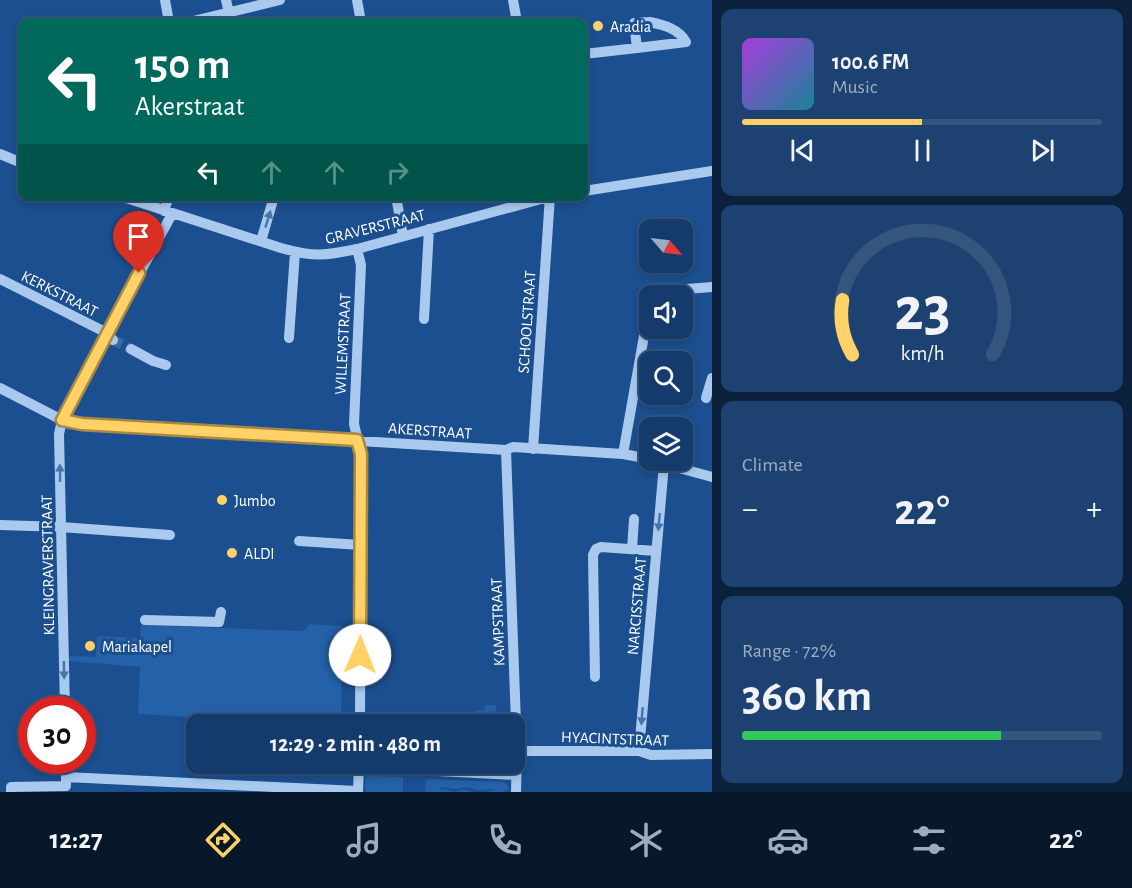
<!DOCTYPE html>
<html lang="en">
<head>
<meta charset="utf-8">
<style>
  :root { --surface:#143b6b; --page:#1d4271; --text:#f1f3f6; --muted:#9dadc1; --line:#33557e; --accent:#ffd166 }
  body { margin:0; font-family:"Alegreya Sans",sans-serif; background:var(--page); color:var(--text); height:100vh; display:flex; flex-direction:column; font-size:22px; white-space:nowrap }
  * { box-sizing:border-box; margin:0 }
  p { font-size:20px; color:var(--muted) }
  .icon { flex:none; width:33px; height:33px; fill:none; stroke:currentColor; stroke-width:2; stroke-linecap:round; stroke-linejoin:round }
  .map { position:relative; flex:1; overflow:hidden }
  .panel { display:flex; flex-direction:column; gap:9px; padding:9px; background:#0b203b; width:420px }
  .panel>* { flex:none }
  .guide { position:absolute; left:18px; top:18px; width:570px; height:183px; border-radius:12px; box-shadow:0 3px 9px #0003,0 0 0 2px var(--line); background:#00695c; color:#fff; overflow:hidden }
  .needle { width:39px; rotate:118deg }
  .buttons { position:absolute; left:639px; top:219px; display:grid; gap:12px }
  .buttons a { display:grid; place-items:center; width:54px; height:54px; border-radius:12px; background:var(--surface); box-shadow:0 3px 9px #0003,0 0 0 2px var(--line); font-size:30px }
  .speed { position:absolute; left:18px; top:696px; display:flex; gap:12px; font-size:30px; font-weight:700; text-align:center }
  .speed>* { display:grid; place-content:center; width:78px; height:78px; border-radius:50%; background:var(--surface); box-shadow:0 3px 9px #0003,0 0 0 2px var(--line); line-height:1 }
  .speed .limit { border:9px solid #d22; background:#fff; color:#111 }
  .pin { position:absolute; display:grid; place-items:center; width:51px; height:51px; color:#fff; margin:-62px -26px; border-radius:50% 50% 50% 0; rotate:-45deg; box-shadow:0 0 6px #0007 }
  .pin .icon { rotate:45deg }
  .me { position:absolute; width:66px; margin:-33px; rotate:1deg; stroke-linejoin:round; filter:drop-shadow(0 0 4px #0008) }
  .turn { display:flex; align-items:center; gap:21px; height:126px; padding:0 18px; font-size:27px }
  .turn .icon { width:78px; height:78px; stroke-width:2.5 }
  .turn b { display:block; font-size:42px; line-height:51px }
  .lanes { display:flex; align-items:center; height:57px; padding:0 18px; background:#0003; justify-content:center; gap:30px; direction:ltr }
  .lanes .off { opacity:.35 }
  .big { font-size:45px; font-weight:600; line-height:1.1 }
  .panel .card { flex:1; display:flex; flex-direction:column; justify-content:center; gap:9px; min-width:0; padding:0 21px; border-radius:12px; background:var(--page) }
  .panel .dial { align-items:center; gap:0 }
  .dial svg { height:156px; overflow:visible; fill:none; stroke:var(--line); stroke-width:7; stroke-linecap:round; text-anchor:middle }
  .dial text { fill:var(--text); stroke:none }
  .song { display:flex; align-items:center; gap:18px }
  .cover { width:72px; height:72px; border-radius:9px; background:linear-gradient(135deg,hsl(280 70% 55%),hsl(190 70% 35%)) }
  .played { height:6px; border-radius:3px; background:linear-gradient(90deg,var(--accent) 50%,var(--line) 50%) }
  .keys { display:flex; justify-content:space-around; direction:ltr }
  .heat { display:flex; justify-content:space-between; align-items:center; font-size:33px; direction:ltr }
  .charge { height:9px; border-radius:4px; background:linear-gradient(90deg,#34c759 72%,var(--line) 0) }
  .trip { position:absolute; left:186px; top:714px; width:339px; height:60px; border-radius:12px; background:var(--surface); box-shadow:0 3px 9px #0003,0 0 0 2px var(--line); font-weight:600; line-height:60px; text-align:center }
  .tabs { display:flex; height:96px; justify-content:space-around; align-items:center; background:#08182b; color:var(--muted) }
  .tabs .icon { width:42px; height:42px }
  .tabs .selected { color:var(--accent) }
  .tabs b { font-size:27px; color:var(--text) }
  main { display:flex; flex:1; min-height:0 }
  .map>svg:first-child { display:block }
</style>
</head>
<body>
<main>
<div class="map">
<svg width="712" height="792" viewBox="0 0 712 792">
  <rect width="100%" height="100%" fill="#1b4f8f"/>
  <!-- green -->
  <path fill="#2461a8" d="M 310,624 L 342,626 L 341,724 L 314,724 L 138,714 L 140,667 L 69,661 L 69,656 L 96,657 L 97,636 L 140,638 L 141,625 L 303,631 Z
    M 485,705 L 496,705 L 495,721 L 501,722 L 501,724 L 473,724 L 474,711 L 484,710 Z
    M 368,776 L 403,777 L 403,792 L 366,792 L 365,788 L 366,778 Z
    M 427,779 L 503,782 L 507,784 L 509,790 L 503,792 L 483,792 L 492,791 L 493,789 L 478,790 L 467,787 L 455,789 L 444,787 L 437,791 L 446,789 L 454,792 L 463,789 L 471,792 L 425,792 L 426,780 Z"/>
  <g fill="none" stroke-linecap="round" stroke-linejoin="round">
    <!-- minor-tunnel -->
    <path stroke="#3d69a0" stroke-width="10" stroke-dasharray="10 5" stroke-linecap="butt" d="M 113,340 L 131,349"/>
    <!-- minor -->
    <path stroke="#a9c9ee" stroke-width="10" d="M 165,0 L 169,22
      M 226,0 L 229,13
      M 357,0 L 361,22
      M 513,0 L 517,22
      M 189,22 L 280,0
      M 650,22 C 664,25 679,29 686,42 L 637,48 L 634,23 Z
      M 584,54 L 637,48
      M 0,154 L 22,163
      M 584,191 L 712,171
      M 120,196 L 281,248 C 313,257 325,256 357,249 L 552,196
      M 396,196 L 403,236
      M 164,211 L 169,196
      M 261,241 L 273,200 L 273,196
      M 357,249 L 361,265 L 354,424 L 361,454 L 360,724
      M 0,279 L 107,333 L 113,340
      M 653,296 L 661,291 L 712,287
      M 424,319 L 429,229
      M 289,338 L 295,252
      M 131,349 L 153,361 L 166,365
      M 0,388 L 62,420 L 82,424 L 506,450 L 513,447 L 623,454 L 650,459
      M 706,398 L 712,378
      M 533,449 L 550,196
      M 506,450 L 517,751 L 516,792
      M 623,454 L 650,302
      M 657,462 L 712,477
      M 0,525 L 61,527 L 170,535
      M 299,541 L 361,545
      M 632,549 L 634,519
      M 145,620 L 219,622 L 221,612
      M 595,677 L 593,555 L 596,549 L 601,547 L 656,551
      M 65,710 L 59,434 L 62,420 L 107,333 L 172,214
      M 517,751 L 639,751 L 651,755 L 712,754
      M 639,751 L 664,464
      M 359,767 L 516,775
      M 66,777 L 357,791
      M 66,784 L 66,760
      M 11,792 L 11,787 L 66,786
      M 358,792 L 359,764"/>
  </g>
  <!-- one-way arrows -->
  <defs><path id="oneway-solid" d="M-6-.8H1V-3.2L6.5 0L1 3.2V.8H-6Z" transform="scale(1.5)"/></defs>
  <g fill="#4674ac">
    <use href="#oneway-solid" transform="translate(268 219) rotate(-73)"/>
    <use href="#oneway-solid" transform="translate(60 473) rotate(-91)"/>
    <use href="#oneway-solid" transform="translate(659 522) rotate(95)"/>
    <use href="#oneway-solid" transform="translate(64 670) rotate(89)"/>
    <use href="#oneway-solid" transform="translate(642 716) rotate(95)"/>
  </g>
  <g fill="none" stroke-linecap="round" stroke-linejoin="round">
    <defs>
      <path id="route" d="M 139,273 L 62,420 L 82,424 L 357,440 L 361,454 L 360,655"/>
    </defs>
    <!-- route casing -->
    <use href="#route" stroke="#a68842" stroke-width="15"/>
    <!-- route -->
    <use href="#route" stroke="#ffd166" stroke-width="10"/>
  </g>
  <!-- markers -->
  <g fill="#ffd166" stroke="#1b4f8f" stroke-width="2">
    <circle cx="598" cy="26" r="6"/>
    <circle cx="222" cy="500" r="6"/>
    <circle cx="232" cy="553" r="6"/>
    <circle cx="90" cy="646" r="6"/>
  </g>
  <g text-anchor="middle" stroke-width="6" stroke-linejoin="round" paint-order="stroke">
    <!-- poi labels -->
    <g font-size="16" fill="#fff" stroke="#1b4f8f" text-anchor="start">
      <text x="610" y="32">Aradia</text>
      <text x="234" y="506">Jumbo</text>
      <text x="244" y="559">ALDI</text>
      <text x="102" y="652">Mariakapel</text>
    </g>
    <!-- street labels -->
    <g font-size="16" fill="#fff" stroke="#1b4f8f">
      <text transform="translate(375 226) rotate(-14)" y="6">GRAVERSTRAAT</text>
      <text transform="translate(60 293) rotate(27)" y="6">KERKSTRAAT</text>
      <text transform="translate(526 322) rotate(-86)" y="6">SCHOOLSTRAAT</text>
      <text transform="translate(342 344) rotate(-87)" y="6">WILLEMSTRAAT</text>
      <text transform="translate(430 430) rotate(4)" y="6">AKERSTRAAT</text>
      <text transform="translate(47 565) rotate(-91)" y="6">KLEINGRAVERSTRAAT</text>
      <text transform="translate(636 606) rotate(-85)" y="6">NARCISSTRAAT</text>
      <text transform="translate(497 622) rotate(-92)" y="6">KAMPSTRAAT</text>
      <text transform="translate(615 738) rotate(2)" y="6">HYACINTSTRAAT</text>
    </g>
  </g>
</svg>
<div class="buttons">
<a><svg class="needle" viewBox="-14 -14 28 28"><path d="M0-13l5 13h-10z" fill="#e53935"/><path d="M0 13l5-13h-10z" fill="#9dadc1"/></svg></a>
<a><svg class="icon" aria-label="sound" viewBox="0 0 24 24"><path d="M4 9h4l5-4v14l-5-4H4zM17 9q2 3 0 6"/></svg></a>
<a><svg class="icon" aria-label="search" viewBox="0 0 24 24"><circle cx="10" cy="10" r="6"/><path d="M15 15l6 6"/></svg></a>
<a><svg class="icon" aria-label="layers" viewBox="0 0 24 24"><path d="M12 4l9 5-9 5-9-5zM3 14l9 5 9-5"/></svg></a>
</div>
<div class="speed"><div class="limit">30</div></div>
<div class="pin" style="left:139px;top:273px;background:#d93025"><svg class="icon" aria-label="arrive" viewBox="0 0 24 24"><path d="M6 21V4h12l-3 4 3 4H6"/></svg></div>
<svg class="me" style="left:360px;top:655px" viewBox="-20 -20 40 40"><circle r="19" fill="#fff"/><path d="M0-13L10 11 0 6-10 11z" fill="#ffd166"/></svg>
<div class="trip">12:29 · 2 min · 480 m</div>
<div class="guide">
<div class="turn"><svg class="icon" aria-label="left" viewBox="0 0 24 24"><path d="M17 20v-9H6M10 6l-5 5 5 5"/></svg><div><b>150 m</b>Akerstraat</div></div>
<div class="lanes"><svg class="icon" aria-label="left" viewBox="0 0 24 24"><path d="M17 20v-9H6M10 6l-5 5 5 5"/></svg><svg class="icon off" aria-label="ahead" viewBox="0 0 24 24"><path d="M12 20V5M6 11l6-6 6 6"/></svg><svg class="icon off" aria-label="ahead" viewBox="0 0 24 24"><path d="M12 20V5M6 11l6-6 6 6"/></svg><svg class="icon off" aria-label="right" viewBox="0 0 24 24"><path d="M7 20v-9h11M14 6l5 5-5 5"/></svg></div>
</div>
</div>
<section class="panel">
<div class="card">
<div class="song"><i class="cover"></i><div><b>100.6 FM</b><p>Music</p></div></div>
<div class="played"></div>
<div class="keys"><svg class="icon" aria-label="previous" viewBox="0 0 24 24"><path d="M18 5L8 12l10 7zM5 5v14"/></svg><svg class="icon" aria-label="pause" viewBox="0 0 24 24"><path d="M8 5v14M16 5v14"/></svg><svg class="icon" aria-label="next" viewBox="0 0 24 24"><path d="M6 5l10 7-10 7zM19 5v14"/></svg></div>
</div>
<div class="card dial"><svg viewBox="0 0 100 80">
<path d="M14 69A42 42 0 1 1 86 69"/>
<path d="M14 69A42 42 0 0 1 9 41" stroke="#ffd166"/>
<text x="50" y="56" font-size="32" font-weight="700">23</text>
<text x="50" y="72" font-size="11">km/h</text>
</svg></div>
<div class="card"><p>Climate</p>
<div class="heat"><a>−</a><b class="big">22°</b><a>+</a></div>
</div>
<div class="card"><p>Range · 72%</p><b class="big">360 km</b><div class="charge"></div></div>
</section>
</main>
<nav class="tabs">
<b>12:27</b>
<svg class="icon selected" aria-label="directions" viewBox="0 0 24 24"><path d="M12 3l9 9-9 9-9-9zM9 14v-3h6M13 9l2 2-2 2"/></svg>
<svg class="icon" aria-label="music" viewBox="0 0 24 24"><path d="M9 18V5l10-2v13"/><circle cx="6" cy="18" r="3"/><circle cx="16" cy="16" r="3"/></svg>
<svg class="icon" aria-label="phone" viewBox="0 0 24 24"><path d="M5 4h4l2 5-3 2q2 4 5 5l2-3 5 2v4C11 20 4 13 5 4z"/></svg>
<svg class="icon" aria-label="climate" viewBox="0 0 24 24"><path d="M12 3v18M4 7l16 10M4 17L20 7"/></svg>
<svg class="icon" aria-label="car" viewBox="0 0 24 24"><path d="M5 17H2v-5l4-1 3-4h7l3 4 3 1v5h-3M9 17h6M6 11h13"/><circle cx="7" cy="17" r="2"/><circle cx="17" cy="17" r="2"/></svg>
<svg class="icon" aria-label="filters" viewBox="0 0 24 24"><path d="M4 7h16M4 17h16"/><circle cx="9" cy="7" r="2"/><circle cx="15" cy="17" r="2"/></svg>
<b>22°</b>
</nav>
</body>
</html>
